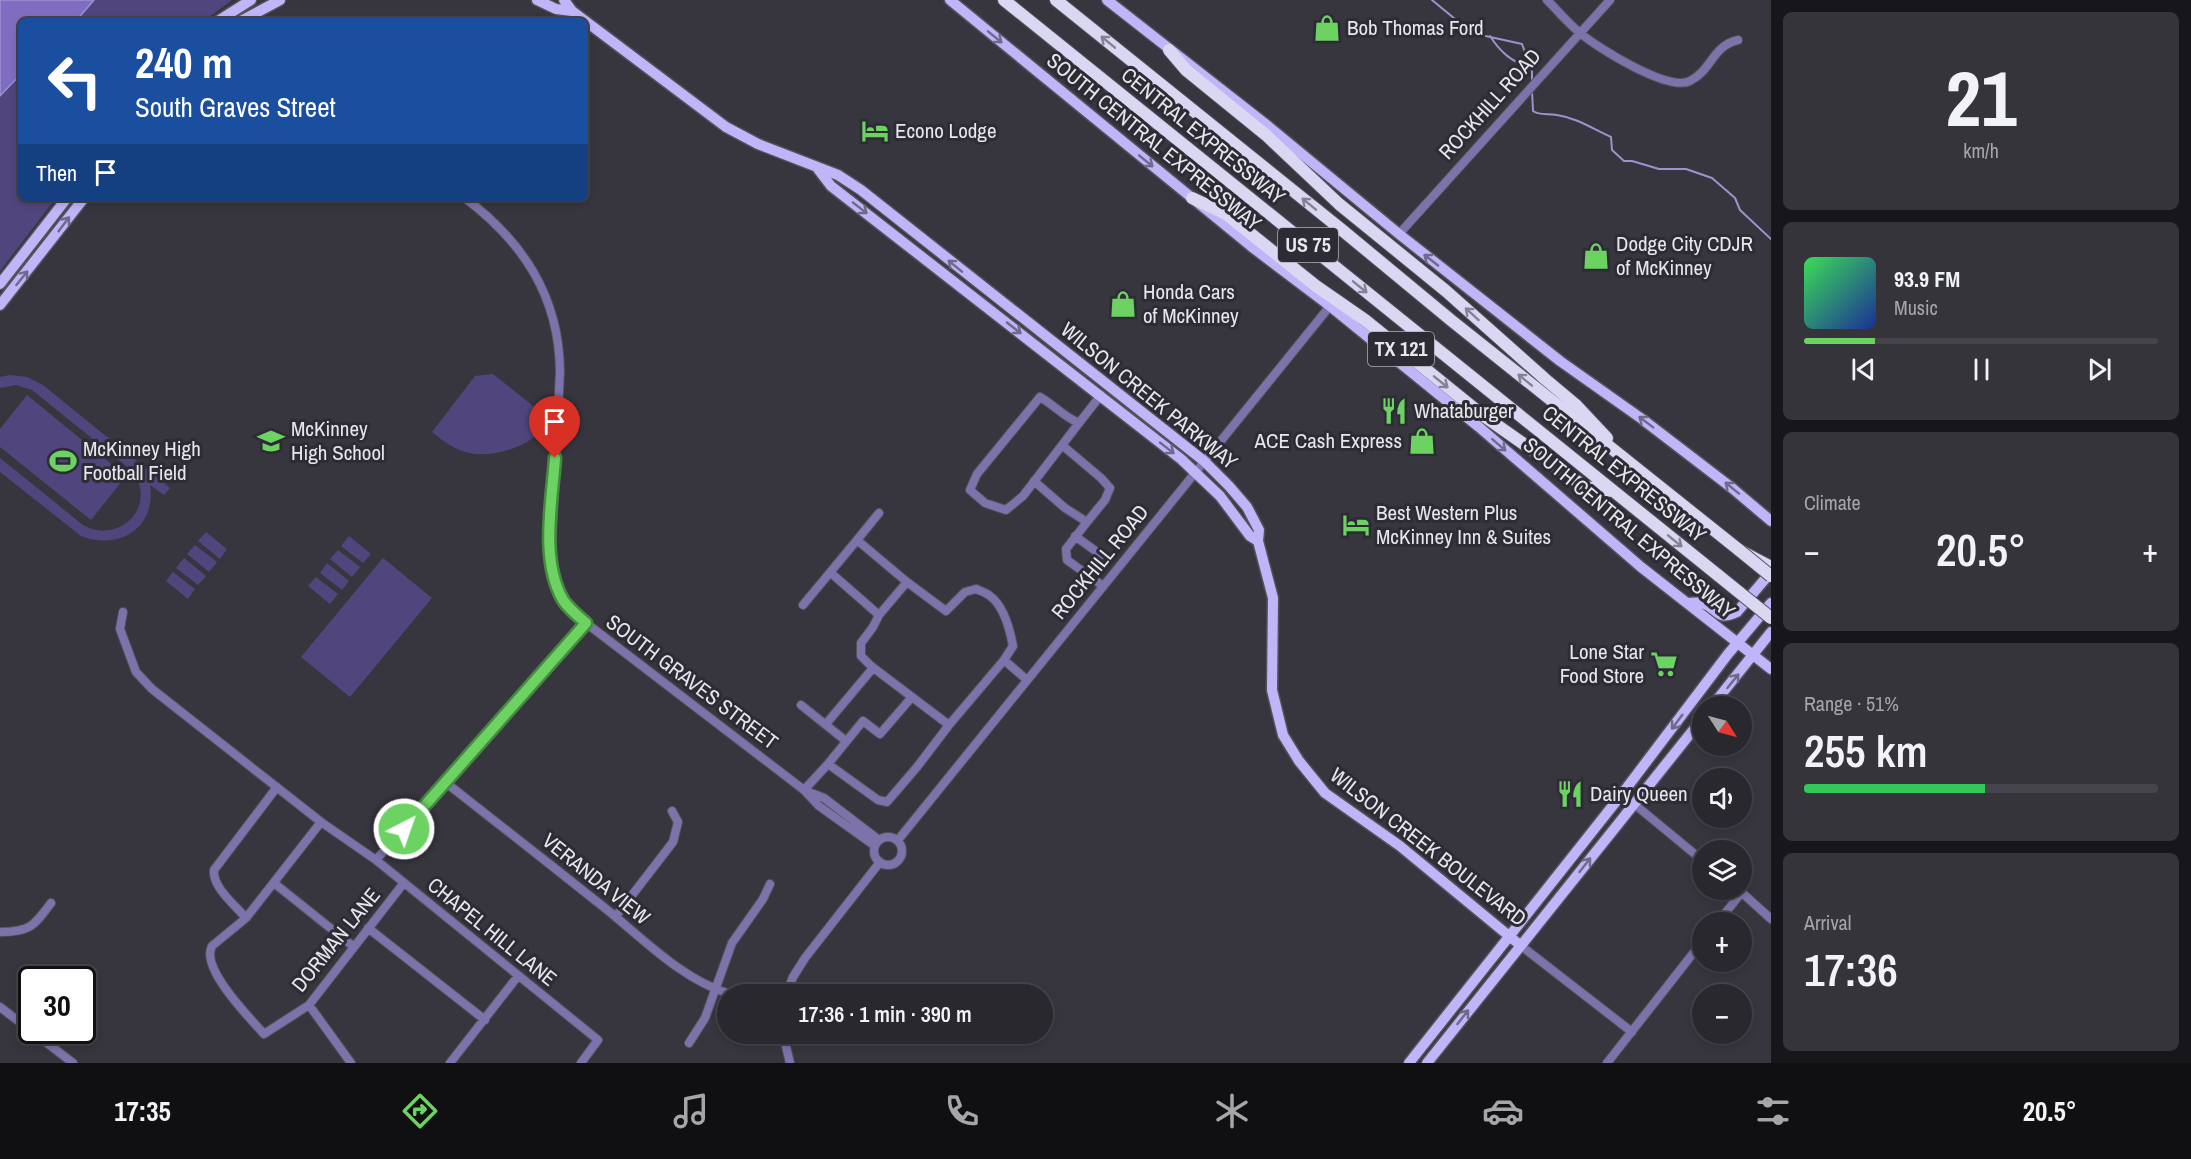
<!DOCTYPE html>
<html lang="en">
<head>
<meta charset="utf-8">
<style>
  :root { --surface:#29282f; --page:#35343b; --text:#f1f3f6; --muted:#a5a6aa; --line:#45444b; --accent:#6cd362 }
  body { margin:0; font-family:"Archivo Narrow",sans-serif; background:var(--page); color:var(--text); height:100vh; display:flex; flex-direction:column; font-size:22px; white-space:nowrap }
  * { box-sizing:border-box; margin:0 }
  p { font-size:20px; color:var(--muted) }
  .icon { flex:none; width:33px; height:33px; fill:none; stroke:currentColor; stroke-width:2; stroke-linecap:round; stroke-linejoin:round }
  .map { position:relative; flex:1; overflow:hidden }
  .details { display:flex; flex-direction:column; gap:12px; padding:12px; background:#17161a; width:420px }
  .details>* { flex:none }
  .hud { position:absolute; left:18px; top:18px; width:570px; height:183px; border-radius:9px; box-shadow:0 3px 9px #0003,0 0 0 2px var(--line); background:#1a4fa0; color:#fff; overflow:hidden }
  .needle { width:39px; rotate:126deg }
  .tools { position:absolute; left:1692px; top:696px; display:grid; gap:12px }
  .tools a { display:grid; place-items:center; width:60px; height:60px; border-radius:50%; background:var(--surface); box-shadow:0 3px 9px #0003,0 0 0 2px var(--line); font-size:30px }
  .speed { position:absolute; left:18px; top:966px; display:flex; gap:12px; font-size:30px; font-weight:700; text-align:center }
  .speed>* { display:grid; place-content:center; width:78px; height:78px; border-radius:50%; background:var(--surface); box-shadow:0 3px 9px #0003,0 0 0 2px var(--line); line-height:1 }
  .speed .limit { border:3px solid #111; border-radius:9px; background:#fff; color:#111 }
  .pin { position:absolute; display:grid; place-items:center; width:51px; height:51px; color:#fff; margin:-62px -26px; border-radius:50% 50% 50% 0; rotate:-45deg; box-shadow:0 0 6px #0007 }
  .pin .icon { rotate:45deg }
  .me { position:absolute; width:66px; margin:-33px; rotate:41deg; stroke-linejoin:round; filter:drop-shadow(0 0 4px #0008) }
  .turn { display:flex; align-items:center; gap:21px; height:126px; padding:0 18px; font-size:27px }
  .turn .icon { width:78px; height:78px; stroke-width:2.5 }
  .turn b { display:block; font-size:42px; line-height:51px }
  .then { display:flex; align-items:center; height:57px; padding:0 18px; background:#0003; gap:12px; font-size:22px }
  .big { font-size:45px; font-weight:600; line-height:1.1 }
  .details .tile { flex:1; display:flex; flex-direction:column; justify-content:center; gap:9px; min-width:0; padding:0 21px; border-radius:9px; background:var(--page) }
  .details .dial { align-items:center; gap:0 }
  .dial b { font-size:78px; line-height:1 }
  .song { display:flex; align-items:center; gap:18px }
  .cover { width:72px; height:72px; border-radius:9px; background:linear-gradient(135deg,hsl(130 70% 55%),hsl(230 70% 35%)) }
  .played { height:6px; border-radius:3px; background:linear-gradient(90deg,var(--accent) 20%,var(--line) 20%) }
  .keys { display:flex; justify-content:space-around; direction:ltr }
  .heat { display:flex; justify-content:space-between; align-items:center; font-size:33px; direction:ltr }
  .charge { height:9px; border-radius:4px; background:linear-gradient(90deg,#34c759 51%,var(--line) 0) }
  .trip { position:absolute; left:717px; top:984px; width:336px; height:60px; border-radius:30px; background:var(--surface); box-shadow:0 3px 9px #0003,0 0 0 2px var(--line); font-weight:600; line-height:60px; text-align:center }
  .menu { display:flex; height:96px; justify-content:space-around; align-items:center; background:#101013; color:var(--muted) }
  .menu .icon { width:42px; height:42px }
  .menu .on { color:var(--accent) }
  .menu b { font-size:27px; color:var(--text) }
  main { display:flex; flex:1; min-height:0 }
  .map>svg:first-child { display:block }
</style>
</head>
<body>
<main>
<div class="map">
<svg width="1771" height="1063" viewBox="0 0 1771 1063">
  <rect width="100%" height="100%" fill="#37363f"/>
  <!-- green -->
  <path fill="#51457e" d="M 0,0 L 232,0 L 204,21 L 21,21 L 21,198 L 56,198 L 0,271 Z
    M 493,374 L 542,413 C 541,417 542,424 541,427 C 532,448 489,458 469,453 C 455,450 443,441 432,432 L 475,376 Z
    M 10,375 L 27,377 L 43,385 L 170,488 L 164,495 L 150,485 C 157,528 118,551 81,536 L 0,472 L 0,458 L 83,525 C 122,546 160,502 130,469 L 32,390 L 16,385 L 0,388 L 0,377 Z
    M 27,395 L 126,476 L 91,520 L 0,447 L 0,429 Z
    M 206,532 L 227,549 L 220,559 L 198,541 Z
    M 349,536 L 371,554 L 363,563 L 341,546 Z
    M 195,545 L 217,562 L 209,572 L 187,554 Z
    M 338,550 L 360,567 L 352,577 L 330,559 Z
    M 184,558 L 206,576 L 198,585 L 176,568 Z
    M 383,558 L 432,598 L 350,697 L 301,657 Z
    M 327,563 L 349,581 L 342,590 L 320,573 Z
    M 173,572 L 195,589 L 188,599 L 166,581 Z
    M 316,577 L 338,594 L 330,604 L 308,586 Z"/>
  <!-- water -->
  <path fill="#7f6dc1" stroke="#9e91ce" stroke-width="1.5" d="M 0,0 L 94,0 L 76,21 L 21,21 L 21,74 L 0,96 Z"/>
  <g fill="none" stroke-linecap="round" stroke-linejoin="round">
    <!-- stream -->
    <path stroke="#9e91ce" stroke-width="2" d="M 1432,0 L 1472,33 L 1522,44 L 1532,71 L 1532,83
      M 1490,36 C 1501,53 1512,62 1531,68
      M 1532,91 L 1533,111 C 1540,116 1548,113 1557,115 C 1577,118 1593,129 1611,137 L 1612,150 L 1624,161 L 1632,161 L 1659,169 L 1686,169 L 1712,178 L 1735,198 L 1740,210 L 1771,239"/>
    <defs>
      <path id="minor" d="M 1547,0 C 1558,11 1568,23 1580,33 C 1598,48 1668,92 1690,81 C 1712,70 1712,46 1738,40
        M 465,198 C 523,242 559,296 560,371 L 551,555 L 557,588 L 564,602 L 586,623 L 804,790 L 819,806 L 875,846
        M 1399,234 L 1610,0
        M 1079,423 L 1023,496 L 1006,510 L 985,503 L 970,490 L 977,474 L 1040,397 C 1054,405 1064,417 1079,423 L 1101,395
        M 1034,481 L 1065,508 L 1087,522 L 1105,500 L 1110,488 L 1101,478 L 1062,445
        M 879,513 L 857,540 L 907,582
        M 1087,522 L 1066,549 L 1067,560 L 1103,586
        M 1075,536 L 1101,555
        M 831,573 L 879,615
        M 803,605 L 857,540
        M 123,612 L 120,629 L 136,672 L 152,689 L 321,822 L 376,860 L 598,1040 L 581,1063
        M 1004,660 L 949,725 L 871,666 L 861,656 L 861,643 L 873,627 L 879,615 L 907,582 L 946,611 L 965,592 L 976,589 C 981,591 987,593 990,596 C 1004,606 1010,630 1013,646 L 1004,660 L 1027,680
        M 801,705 L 846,741
        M 826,724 L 873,668
        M 828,764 L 863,721 L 880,734 L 912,697
        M 445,782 C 496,822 546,861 596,901 C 638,933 679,979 730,994
        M 804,790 L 828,764 L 878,800 L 887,802 L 917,767 L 949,725
        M 806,791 L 824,798 L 879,840
        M 1622,794 L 1702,860
        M 321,822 L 246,918 L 212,946 C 200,968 249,1017 264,1034 L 309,1005 L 403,884
        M874 851a14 14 0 1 1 28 0a14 14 0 1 1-28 0Z
        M 898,840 L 1330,306
        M 376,860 L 586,623
        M 274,883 L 354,947
        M 1739,890 L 1771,919
        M 616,916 L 673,842 L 678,822 L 672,811
        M 246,918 C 235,905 212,887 214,870 L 277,787
        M 1718,922 L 1742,892
        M 368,928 L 485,1020
        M 0,932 C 30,932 34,926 51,903
        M 1520,945 L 1632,1032
        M 786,994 L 793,977 L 805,958 L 880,862
        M 309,1005 L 351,1063
        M 0,1007 L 73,1063
        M 783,1034 L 790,1063
        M 689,1043 L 705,1018 L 732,943 L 763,899 L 770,884
        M 450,1063 L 518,976
        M 1607,1063 L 1702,942"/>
      <path id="major" d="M 537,0 L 556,9 L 572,11
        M 564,0 L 572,11 L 726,127 L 758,144 L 838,175 L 861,190 L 1204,461 L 1229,486 L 1247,507 L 1259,530 L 1258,541 L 1273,598 L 1272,690 L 1283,735 L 1299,761 L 1325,793 L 1400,846 L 1520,945
        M 950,0 L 1252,247 L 1330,306 L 1479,427 L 1641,567 L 1771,669
        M 1107,0 L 1268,126 L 1399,234 L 1560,361 L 1642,419 L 1732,488 L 1771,521
        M 218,21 L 251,0
        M 241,21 L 280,0
        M 818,169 L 831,186 L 1181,459 L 1220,496 L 1250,536 L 1258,541
        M 0,284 L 67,198
        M 0,305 L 84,198
        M 1687,603 C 1691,603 1698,602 1702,603 C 1718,608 1716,622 1737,612 L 1771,572
        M 1712,706 L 1771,632
        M 1409,1063 L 1622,794 L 1728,654 L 1771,603
        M 1427,1063 L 1702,719"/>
      <path id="highway" d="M 1004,0 L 1719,576
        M 1056,0 L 1342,230 L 1452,321 L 1739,550 L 1771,567
        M 1169,50 L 1186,70 L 1266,135 L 1339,204 L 1446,291 L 1545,379 L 1576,405 L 1607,438
        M 1192,198 L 1226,214 L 1316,286 L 1365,320 L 1481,414 L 1585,487 L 1613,491"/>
    </defs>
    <!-- minor casing -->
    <use href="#minor" stroke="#53525b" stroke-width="10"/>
    <!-- major casing -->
    <use href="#major" stroke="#53525b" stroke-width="13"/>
    <!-- highway casing -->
    <use href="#highway" stroke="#53525b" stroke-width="14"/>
    <!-- minor -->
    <use href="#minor" stroke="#7d73aa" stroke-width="8"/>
    <!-- major -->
    <use href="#major" stroke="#c0b5f8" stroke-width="10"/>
    <!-- highway -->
    <use href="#highway" stroke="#dad7f2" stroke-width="12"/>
    <defs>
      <path id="highway-bridge" d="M 1739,550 L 1771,576
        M 1719,576 L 1771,618"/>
    </defs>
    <!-- highway-bridge casing -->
    <use href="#highway-bridge" stroke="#53525b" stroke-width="14" stroke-linecap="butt"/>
    <!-- highway-bridge -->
    <use href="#highway-bridge" stroke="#dad7f2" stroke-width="12"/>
  </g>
  <!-- one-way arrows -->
  <defs><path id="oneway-shaft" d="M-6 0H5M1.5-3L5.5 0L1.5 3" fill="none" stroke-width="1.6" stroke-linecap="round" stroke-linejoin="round" transform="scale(1.5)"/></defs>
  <g stroke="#6f6a8d">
    <use href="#oneway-shaft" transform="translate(995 37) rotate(39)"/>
    <use href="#oneway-shaft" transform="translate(1146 161) rotate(39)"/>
    <use href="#oneway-shaft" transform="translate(860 208) rotate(38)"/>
    <use href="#oneway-shaft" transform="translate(64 224) rotate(-53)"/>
    <use href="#oneway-shaft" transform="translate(1431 260) rotate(-142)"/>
    <use href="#oneway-shaft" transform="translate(955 266) rotate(-141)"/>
    <use href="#oneway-shaft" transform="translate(22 278) rotate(-51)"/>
    <use href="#oneway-shaft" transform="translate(1014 328) rotate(38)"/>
    <use href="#oneway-shaft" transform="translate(1646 422) rotate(-143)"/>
    <use href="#oneway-shaft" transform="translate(1499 445) rotate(41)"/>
    <use href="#oneway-shaft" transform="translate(1167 448) rotate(38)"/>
    <use href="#oneway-shaft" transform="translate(1732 488) rotate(-141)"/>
    <use href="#oneway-shaft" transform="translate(1733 681) rotate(-51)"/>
    <use href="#oneway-shaft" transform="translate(1677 722) rotate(127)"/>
    <use href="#oneway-shaft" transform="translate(1585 865) rotate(-52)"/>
    <use href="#oneway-shaft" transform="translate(1463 1017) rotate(-52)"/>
  </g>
  <g stroke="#848294">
    <use href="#oneway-shaft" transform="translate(1108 42) rotate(-141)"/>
    <use href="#oneway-shaft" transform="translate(1309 204) rotate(-141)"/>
    <use href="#oneway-shaft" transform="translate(1360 287) rotate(39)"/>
    <use href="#oneway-shaft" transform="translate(1472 314) rotate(-138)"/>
    <use href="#oneway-shaft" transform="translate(1525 380) rotate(-141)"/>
    <use href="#oneway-shaft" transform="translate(1441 382) rotate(39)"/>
    <use href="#oneway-shaft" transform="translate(1675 541) rotate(39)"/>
  </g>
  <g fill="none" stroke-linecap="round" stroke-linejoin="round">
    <defs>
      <path id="route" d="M 404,829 L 586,623 C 578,616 569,609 563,600 C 540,560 552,502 555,458"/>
    </defs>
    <!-- route casing -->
    <use href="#route" stroke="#468940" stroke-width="15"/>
    <!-- route -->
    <use href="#route" stroke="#6cd362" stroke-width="10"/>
  </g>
  <!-- icons -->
  <defs>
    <symbol id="shop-bare" viewBox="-9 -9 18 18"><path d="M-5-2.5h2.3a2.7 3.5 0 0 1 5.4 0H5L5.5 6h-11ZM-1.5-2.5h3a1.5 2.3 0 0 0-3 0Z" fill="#6cd362" stroke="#2d2c35" stroke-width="2.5" paint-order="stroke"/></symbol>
    <symbol id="hotel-bare" viewBox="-9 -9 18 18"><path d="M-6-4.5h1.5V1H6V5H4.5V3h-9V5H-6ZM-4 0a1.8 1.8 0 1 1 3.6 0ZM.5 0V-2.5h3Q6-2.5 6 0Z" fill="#6cd362" stroke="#2d2c35" stroke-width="2.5" paint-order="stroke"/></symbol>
    <symbol id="restaurant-bare" viewBox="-9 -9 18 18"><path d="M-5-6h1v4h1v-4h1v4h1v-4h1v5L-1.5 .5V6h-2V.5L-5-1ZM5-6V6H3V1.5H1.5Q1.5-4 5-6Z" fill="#6cd362" stroke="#2d2c35" stroke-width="2.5" paint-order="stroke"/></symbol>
    <symbol id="school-bare" viewBox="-9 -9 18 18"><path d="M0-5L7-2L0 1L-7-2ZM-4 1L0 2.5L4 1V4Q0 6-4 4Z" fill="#6cd362" stroke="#2d2c35" stroke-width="2.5" paint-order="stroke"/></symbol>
    <symbol id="stadium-bare" viewBox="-9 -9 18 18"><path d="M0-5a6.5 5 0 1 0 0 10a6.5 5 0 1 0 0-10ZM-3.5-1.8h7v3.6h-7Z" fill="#6cd362" stroke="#2d2c35" stroke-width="2.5" paint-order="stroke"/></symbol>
    <symbol id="supermarket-bare" viewBox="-9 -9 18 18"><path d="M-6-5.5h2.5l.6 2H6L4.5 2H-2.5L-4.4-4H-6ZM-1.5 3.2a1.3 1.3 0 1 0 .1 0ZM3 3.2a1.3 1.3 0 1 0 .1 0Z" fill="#6cd362" stroke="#2d2c35" stroke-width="2.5" paint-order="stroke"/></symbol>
  </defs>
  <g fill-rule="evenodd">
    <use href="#shop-bare" x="1308" y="9" width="38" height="38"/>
    <use href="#hotel-bare" x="856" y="112" width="38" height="38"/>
    <use href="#shop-bare" x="1577" y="237" width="38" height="38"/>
    <use href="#shop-bare" x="1104" y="285" width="38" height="38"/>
    <use href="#restaurant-bare" x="1375" y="392" width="38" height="38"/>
    <use href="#school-bare" x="252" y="422" width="38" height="38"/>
    <use href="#shop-bare" x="1403" y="422" width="38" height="38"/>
    <use href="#stadium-bare" x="44" y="442" width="38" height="38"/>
    <use href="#hotel-bare" x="1337" y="506" width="38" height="38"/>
    <use href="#supermarket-bare" x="1645" y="645" width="38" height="38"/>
    <use href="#restaurant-bare" x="1551" y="775" width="38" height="38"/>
  </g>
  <g text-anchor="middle" stroke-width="6" stroke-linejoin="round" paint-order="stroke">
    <!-- shield labels -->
    <g fill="#2d2c35" stroke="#afaeb5" stroke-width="1.5">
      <rect x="1278" y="228" width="60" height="34" rx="4.5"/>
      <rect x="1368" y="332" width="66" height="34" rx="4.5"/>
    </g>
    <g font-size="20" font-weight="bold" fill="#e7e6ec">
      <text x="1308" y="252">US 75</text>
      <text x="1401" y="356">TX 121</text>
    </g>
    <!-- poi labels -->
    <g font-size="21" fill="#e7e6ec" stroke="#2d2c35" text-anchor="start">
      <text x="1347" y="35">Bob Thomas Ford</text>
      <text x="895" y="138">Econo Lodge</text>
      <text x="1616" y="251">Dodge City CDJR<tspan x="1616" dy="24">of McKinney</tspan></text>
      <text x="1143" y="299">Honda Cars<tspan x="1143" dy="24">of McKinney</tspan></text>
      <text x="1414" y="418">Whataburger</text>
      <text x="291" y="436">McKinney<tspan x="291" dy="24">High School</tspan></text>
      <text x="1402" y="448" text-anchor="end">ACE Cash Express</text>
      <text x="83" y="456">McKinney High<tspan x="83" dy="24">Football Field</tspan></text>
      <text x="1376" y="520">Best Western Plus<tspan x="1376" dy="24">McKinney Inn &amp; Suites</tspan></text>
      <text x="1644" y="659" text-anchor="end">Lone Star<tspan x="1644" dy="24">Food Store</tspan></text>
      <text x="1590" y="801">Dairy Queen</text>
    </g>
    <!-- street labels -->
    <g font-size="21" fill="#e7e6ec" stroke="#2d2c35">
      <text transform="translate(1490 104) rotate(-48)" y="7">ROCKHILL ROAD</text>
      <text transform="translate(1203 136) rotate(39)" y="7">CENTRAL EXPRESSWAY</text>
      <text transform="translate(1154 142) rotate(39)" y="7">SOUTH CENTRAL EXPRESSWAY</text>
      <text transform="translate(1149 396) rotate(39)" y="7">WILSON CREEK PARKWAY</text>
      <text transform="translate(1624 474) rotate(39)" y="7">CENTRAL EXPRESSWAY</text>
      <text transform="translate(1629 528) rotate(40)" y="7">SOUTH CENTRAL EXPRESSWAY</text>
      <text transform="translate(1100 562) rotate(-51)" y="7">ROCKHILL ROAD</text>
      <text transform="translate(692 682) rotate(37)" y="7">SOUTH GRAVES STREET</text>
      <text transform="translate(1428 847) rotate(38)" y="7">WILSON CREEK BOULEVARD</text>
      <text transform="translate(596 879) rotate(39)" y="7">VERANDA VIEW</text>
      <text transform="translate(492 932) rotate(39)" y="7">CHAPEL HILL LANE</text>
      <text transform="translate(336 940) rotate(-51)" y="7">DORMAN LANE</text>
    </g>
  </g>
</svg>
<div class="tools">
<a><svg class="needle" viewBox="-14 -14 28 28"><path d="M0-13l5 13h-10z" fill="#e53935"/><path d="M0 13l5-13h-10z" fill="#a5a6aa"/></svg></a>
<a><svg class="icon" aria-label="sound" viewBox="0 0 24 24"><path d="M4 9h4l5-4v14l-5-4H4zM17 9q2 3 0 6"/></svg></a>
<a><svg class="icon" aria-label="layers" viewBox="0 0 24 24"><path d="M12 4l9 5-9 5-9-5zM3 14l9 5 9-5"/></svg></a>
<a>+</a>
<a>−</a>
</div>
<div class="speed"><div class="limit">30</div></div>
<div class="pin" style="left:555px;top:458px;background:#d93025"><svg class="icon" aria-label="arrive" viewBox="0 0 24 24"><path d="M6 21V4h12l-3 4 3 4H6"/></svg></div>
<svg class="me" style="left:404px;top:829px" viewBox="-20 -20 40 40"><circle r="17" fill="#6cd362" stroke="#fff" stroke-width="3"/><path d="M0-11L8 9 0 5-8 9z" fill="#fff"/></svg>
<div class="trip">17:36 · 1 min · 390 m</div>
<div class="hud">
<div class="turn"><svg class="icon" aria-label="left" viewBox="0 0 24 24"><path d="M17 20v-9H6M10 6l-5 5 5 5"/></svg><div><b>240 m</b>South Graves Street</div></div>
<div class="then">Then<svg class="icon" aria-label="arrive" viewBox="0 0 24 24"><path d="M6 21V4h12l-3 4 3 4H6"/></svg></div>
</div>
</div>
<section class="details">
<div class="tile dial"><b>21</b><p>km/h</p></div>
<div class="tile">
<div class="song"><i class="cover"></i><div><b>93.9 FM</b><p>Music</p></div></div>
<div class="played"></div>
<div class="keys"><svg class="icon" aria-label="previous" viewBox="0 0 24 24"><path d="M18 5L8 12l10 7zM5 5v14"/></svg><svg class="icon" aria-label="pause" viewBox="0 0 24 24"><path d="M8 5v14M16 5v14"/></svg><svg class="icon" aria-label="next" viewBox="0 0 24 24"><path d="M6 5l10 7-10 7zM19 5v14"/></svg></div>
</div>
<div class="tile"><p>Climate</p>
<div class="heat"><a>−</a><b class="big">20.5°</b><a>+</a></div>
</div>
<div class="tile"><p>Range · 51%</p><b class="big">255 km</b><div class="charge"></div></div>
<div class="tile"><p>Arrival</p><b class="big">17:36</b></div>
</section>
</main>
<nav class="menu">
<b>17:35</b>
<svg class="icon on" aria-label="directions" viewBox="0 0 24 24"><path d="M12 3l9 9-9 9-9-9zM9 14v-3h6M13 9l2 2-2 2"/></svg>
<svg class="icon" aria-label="music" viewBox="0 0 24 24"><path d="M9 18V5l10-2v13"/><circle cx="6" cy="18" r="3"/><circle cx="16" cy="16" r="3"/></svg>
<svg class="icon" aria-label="phone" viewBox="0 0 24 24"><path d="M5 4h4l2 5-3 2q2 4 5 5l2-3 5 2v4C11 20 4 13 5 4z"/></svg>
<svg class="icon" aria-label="climate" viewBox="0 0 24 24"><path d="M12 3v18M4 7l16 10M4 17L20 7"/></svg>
<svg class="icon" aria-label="car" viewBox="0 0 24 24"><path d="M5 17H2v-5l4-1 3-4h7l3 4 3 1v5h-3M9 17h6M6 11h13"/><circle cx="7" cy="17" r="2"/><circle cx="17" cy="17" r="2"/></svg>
<svg class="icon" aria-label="filters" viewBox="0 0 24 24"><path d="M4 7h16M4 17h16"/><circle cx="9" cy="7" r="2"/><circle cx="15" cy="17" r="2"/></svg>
<b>20.5°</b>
</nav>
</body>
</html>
